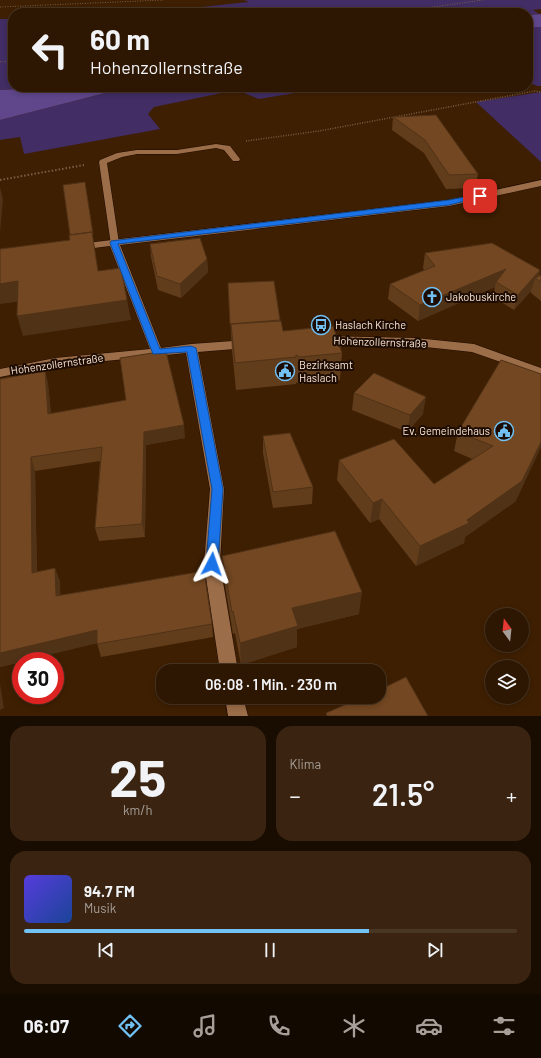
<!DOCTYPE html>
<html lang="de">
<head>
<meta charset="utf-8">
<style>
  :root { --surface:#2e1702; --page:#3a2411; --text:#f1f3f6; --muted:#a79f99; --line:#493624; --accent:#72c1f5 }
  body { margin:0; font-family:Barlow,sans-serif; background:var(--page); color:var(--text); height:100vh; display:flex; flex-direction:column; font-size:15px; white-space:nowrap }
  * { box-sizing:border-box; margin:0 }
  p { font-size:13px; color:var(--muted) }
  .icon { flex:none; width:22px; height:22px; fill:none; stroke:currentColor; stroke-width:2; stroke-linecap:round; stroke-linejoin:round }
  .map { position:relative; height:716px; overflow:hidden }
  .panel { display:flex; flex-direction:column; gap:10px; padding:10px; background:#190d01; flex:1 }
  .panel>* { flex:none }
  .banner { position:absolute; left:8px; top:8px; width:525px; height:84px; border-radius:16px; box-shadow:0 2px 6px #0003,0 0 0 1px var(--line); background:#2e1702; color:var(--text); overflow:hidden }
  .needle { width:26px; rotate:345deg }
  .controls { position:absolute; left:485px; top:608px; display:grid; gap:8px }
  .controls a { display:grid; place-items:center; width:44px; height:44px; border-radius:50%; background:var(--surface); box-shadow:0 2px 6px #0003,0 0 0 1px var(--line); font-size:20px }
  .speed { position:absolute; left:12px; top:652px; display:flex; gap:8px; font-size:20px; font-weight:700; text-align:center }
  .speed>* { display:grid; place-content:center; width:52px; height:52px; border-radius:50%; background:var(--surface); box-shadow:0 2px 6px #0003,0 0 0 1px var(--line); line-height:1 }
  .speed .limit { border:6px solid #d22; background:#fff; color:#111 }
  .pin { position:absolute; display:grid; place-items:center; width:34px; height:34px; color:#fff; margin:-17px; border-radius:8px; box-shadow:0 2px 6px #0006 }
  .me { position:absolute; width:44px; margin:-22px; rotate:4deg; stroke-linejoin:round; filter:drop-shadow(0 0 3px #0008) }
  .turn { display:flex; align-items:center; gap:14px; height:84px; padding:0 16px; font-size:18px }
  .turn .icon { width:52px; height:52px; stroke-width:2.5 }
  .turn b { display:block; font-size:28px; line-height:34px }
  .big { font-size:30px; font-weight:600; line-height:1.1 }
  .panel .tile { flex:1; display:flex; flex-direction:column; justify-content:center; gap:6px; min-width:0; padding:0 14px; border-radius:16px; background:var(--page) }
  .panel .dial { align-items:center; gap:0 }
  .dial b { font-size:52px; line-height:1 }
  .song { display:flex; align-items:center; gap:12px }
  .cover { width:48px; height:48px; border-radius:6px; background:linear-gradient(135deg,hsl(250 70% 55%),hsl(220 70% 35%)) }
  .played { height:4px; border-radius:2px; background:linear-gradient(90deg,var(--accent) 70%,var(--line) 70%) }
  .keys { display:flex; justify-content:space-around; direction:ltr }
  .heat { display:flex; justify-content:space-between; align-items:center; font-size:22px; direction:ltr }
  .panel .tiles { flex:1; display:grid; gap:10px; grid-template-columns:1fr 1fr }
  .tile:last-child { grid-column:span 2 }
  .trip { position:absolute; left:156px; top:664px; width:230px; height:40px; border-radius:16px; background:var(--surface); box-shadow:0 2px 6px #0003,0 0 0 1px var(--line); font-weight:600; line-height:40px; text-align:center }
  .tab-bar { display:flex; height:64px; justify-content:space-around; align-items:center; background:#120901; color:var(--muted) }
  .tab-bar .icon { width:28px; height:28px }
  .tab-bar .selected { color:var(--accent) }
  .tab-bar b { font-size:18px; color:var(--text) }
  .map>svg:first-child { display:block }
</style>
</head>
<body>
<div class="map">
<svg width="541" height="716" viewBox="0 0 541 716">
  <rect width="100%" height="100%" fill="#3e1f02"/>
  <!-- green -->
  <path fill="#422d64" d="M 244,0 L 541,0 L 541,9 L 533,10 L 539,14 L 528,15 L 528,13 L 442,13 L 433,10 L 416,13 L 143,13 L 249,2 Z
    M 0,19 L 13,19 L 13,87 L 39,87 L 38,88 L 0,90 Z
    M 528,27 L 541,27 L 541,86 L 537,86 L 528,82 Z
    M 139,87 L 331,87 L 259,99 L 236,90 L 154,107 L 148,114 L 160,129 L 24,154 L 20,137 L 0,140 L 0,120 L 105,93 Z
    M 541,92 L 541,162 L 476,102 Z"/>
  <!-- forest -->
  <path fill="#60478c" d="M 541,14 L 541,27 L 528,27 L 528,15 Z
    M 39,87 L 139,87 L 105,93 L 0,120 L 0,90 L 38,88 Z"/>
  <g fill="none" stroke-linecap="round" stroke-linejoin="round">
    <defs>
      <path id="service" d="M 216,144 L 230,146 L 240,159 L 239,161 L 233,161 L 224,150 L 216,148 L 177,154 L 137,154 L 122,157 L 107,163 L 119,243 L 117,245 L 111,245 L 99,162 L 100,160 L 117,153 L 137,150 L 177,150 Z"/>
      <path id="minor" d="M 541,180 L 541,186 L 449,206 L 120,245 L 161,348 L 191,344 L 247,340 L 251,341 L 253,344 L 251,347 L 247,348 L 198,352 L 224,489 L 220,564 L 238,671 L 220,671 L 204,564 L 210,489 L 186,353 L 55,366 L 0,377 L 0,369 L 55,358 L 150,349 L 110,246 L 78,250 L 73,247 L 78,244 L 449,200 Z
        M 321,336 L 416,338 L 474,344 L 541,368 L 541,376 L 472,352 L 416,346 L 317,343 L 315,340 L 317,337 Z
        M 225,697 L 243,697 L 248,716 L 228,716 Z"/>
    </defs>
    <!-- service casing -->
    <use href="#service" stroke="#1f0a00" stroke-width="1"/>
    <!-- minor casing -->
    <use href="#minor" stroke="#1f0a00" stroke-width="1"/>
    <!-- path-far2 -->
    <path stroke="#7a5e46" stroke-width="1" stroke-dasharray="1 1.5" stroke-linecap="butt" d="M 0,7 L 164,0
      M 390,13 L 483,0
      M 0,62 L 13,61"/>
    <!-- path-far1 -->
    <path stroke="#7a5e46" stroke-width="1.5" stroke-dasharray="1 1.5" stroke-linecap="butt" d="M 246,141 L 319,131 L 535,91 L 541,92"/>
    <!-- path -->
    <path stroke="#7a5e46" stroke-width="2" stroke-dasharray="1.5 2" stroke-linecap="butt" d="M 0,180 L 84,165"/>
    <!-- service -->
    <use href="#service" fill="#9b6d48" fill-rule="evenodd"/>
    <!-- minor -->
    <use href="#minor" fill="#9b6d48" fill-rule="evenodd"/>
  </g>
  <!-- wall -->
  <path fill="#623d1c" d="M 393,117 L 478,174 L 475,188 L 446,189 L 424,153 L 392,130 Z
    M 150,244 L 207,259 L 208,272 L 181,298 L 158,290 L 151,257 Z
    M 425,253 L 540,270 L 539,276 L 541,275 L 541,301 L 531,293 L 531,291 L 514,310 L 493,297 L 495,287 L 418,321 L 388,299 L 390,284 L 424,270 L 423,268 Z
    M 228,283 L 280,320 L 283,331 L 342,353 L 340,380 L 299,384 L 296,382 L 296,384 L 236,390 L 232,350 Z
    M 501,360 L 516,501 L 465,537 L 464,543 L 416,566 L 379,519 L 370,523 L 337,480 L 339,460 L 434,484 L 472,459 L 454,451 L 458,432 Z
    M 45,371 L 48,384 L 51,414 L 185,438 L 146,445 L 145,537 L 99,541 L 95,528 L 100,461 L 35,471 L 37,572 L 60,581 L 60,595 L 212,624 L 213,637 L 101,657 L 97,643 L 21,661 L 21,662 L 0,667 L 0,379 Z
    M 354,393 L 423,414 L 407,432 L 352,410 Z
    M 263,436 L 313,487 L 312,504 L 273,508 L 263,453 Z
    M 222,556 L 359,614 L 297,629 L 297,647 L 241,665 L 235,633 L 233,634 L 224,579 Z"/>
  <!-- shaded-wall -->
  <path fill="#503217" d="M 0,187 L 3,199 L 0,233 Z
    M 207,259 L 208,272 L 181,298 L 180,284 Z
    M 506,269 L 496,282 L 495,287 L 418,321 L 420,305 Z
    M 540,270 L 538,280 L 535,278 L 531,291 L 514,310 L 518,295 Z
    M 18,281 L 23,301 L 0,304 L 0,284 Z
    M 127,300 L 131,320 L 23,336 L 17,316 Z
    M 45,371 L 48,384 L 52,427 L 48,414 Z
    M 426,397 L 423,414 L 407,432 L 410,415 Z
    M 184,425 L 185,438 L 146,445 L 145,537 L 142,524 L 144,432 Z
    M 541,442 L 541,447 L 516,501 L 465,537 L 464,543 L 416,566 L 420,546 L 467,520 Z
    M 31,457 L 35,471 L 37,586 L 32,573 Z
    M 382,499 L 379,519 L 370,523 L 373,503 Z
    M 55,568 L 60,581 L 61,609 L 56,596 Z
    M 362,592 L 359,614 L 297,629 L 297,647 L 241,665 L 240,643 L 292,608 Z
    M 97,630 L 101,642 L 24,661 L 21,661 L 21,662 L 0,667 L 0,653 Z
    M 0,684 L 4,708 L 0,710 Z"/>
  <!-- building -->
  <path fill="#724721" stroke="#503217" d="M 436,115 L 478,174 L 449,175 L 425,140 L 393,117 Z
    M 85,182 L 93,234 L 92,232 L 70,235 L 63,185 Z
    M 92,232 L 98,271 L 121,268 L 127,300 L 17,316 L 18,281 L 0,284 L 0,249 L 70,240 L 69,235 Z
    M 200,238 L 207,259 L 180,284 L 157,276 L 150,244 Z
    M 492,243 L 540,270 L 518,295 L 496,282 L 506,269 L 420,305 L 390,284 L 435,266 L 425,253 Z
    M 541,275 L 541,282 L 535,278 Z
    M 274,281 L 280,320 L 230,324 L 228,283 Z
    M 281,321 L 283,331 L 333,326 L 342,353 L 300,357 L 296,355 L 296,357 L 235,363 L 231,324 Z
    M 166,351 L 184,425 L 144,432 L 142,524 L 95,528 L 102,447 L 31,457 L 32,573 L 55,568 L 56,596 L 204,571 L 212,624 L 97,644 L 97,630 L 0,653 L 0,379 L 45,371 L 48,414 L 126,400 L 120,358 Z
    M 501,360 L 541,374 L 541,442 L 522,481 L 467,520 L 469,523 L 420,546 L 382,499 L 373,503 L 339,460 L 394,439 L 434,484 L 493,446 L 458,432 Z
    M 374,373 L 426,397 L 410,415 L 354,393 Z
    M 290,433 L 313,487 L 273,492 L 263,436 Z
    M 335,531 L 362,592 L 292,608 L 298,626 L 240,643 L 233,611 L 232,612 L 222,556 Z
    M 406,677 L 428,716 L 327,716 L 326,713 L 363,697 L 379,697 L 379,690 Z"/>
  <!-- route -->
  <path fill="#1a73e8" stroke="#114b97" d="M 480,194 L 483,196 L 482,197 L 449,205 L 118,244 L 160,349 L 191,346 L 196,348 L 223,489 L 218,564 L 217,567 L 212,569 L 208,567 L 206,564 L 212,489 L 187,352 L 153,354 L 110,243 L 111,241 L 449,200 Z"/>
  <!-- icons -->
  <defs>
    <symbol id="church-ring" viewBox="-11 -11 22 22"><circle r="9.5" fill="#1d0c01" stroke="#72c1f5" stroke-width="1.5"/><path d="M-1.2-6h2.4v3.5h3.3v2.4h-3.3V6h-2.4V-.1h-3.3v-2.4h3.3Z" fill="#72c1f5"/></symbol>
    <symbol id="bus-ring" viewBox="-11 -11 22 22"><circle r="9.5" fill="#1d0c01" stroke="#72c1f5" stroke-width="1.5"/><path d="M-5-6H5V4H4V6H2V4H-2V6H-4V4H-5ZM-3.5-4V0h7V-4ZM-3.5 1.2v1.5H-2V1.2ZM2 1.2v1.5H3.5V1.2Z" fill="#72c1f5"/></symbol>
    <symbol id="civic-ring" viewBox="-11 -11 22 22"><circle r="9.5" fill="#1d0c01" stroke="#72c1f5" stroke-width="1.5"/><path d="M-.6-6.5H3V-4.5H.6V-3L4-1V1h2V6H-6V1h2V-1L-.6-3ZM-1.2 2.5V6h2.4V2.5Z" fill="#72c1f5"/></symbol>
  </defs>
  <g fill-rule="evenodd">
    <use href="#church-ring" x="421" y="286" width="22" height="22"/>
    <use href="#bus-ring" x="310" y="314" width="22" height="22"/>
    <use href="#civic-ring" x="274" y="360" width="22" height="22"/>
    <use href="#civic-ring" x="493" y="420" width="22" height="22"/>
  </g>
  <g text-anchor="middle" stroke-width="4" stroke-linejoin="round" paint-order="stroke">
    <!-- poi labels -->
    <g font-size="11" fill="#fce6d7" stroke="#1d0c01" text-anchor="start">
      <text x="446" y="301">Jakobuskirche</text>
      <text x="335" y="329">Haslach Kirche</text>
      <text x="299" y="369">Bezirksamt<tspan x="299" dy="13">Haslach</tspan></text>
      <text x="490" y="435" text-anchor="end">Ev. Gemeindehaus</text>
    </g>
    <!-- street labels -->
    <g font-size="11" fill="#fce6d7" stroke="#1d0c01">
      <text transform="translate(380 342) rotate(2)" y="4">Hohenzollernstraße</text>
      <text transform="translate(57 364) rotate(-8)" y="4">Hohenzollernstraße</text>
    </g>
  </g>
</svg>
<div class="controls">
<a><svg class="needle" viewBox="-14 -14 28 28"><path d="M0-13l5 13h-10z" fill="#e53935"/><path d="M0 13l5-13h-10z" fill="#a79f99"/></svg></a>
<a><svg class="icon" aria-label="layers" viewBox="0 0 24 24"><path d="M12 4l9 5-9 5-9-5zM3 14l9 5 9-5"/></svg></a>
</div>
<div class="speed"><div class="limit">30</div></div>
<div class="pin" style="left:480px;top:196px;background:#d93025"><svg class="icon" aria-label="arrive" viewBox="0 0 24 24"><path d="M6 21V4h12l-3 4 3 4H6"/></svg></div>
<svg class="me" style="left:212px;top:564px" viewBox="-20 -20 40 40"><path d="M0-17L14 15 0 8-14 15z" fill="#1a73e8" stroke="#fff" stroke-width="4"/></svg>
<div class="trip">06:08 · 1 Min. · 230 m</div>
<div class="banner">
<div class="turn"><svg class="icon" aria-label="left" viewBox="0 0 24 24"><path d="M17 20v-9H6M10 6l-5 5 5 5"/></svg><div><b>60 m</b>Hohenzollernstraße</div></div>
</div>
</div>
<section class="panel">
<div class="tiles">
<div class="tile dial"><b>25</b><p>km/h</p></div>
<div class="tile"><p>Klima</p>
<div class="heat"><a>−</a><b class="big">21.5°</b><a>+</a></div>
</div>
<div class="tile">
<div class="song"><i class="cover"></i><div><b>94.7 FM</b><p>Musik</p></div></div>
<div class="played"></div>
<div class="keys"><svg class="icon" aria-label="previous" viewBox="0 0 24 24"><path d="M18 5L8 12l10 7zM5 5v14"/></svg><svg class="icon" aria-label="pause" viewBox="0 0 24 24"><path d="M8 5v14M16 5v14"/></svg><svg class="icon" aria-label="next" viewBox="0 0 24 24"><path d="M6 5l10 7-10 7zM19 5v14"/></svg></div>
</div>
</div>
</section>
<nav class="tab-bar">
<b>06:07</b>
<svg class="icon selected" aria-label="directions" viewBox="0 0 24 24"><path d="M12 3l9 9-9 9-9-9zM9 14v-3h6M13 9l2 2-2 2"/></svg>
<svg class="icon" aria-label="music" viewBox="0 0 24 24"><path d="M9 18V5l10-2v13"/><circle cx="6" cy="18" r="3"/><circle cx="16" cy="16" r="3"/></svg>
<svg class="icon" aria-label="phone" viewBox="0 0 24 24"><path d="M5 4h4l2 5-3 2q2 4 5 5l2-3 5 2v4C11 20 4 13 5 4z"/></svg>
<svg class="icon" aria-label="climate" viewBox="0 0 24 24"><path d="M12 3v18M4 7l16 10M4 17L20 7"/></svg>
<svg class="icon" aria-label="car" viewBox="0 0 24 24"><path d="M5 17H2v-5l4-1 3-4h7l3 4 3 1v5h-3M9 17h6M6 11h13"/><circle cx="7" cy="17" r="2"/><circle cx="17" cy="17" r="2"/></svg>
<svg class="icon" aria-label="filters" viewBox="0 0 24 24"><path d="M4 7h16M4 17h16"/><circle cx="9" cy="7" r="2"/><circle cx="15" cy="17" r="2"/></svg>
</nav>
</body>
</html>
